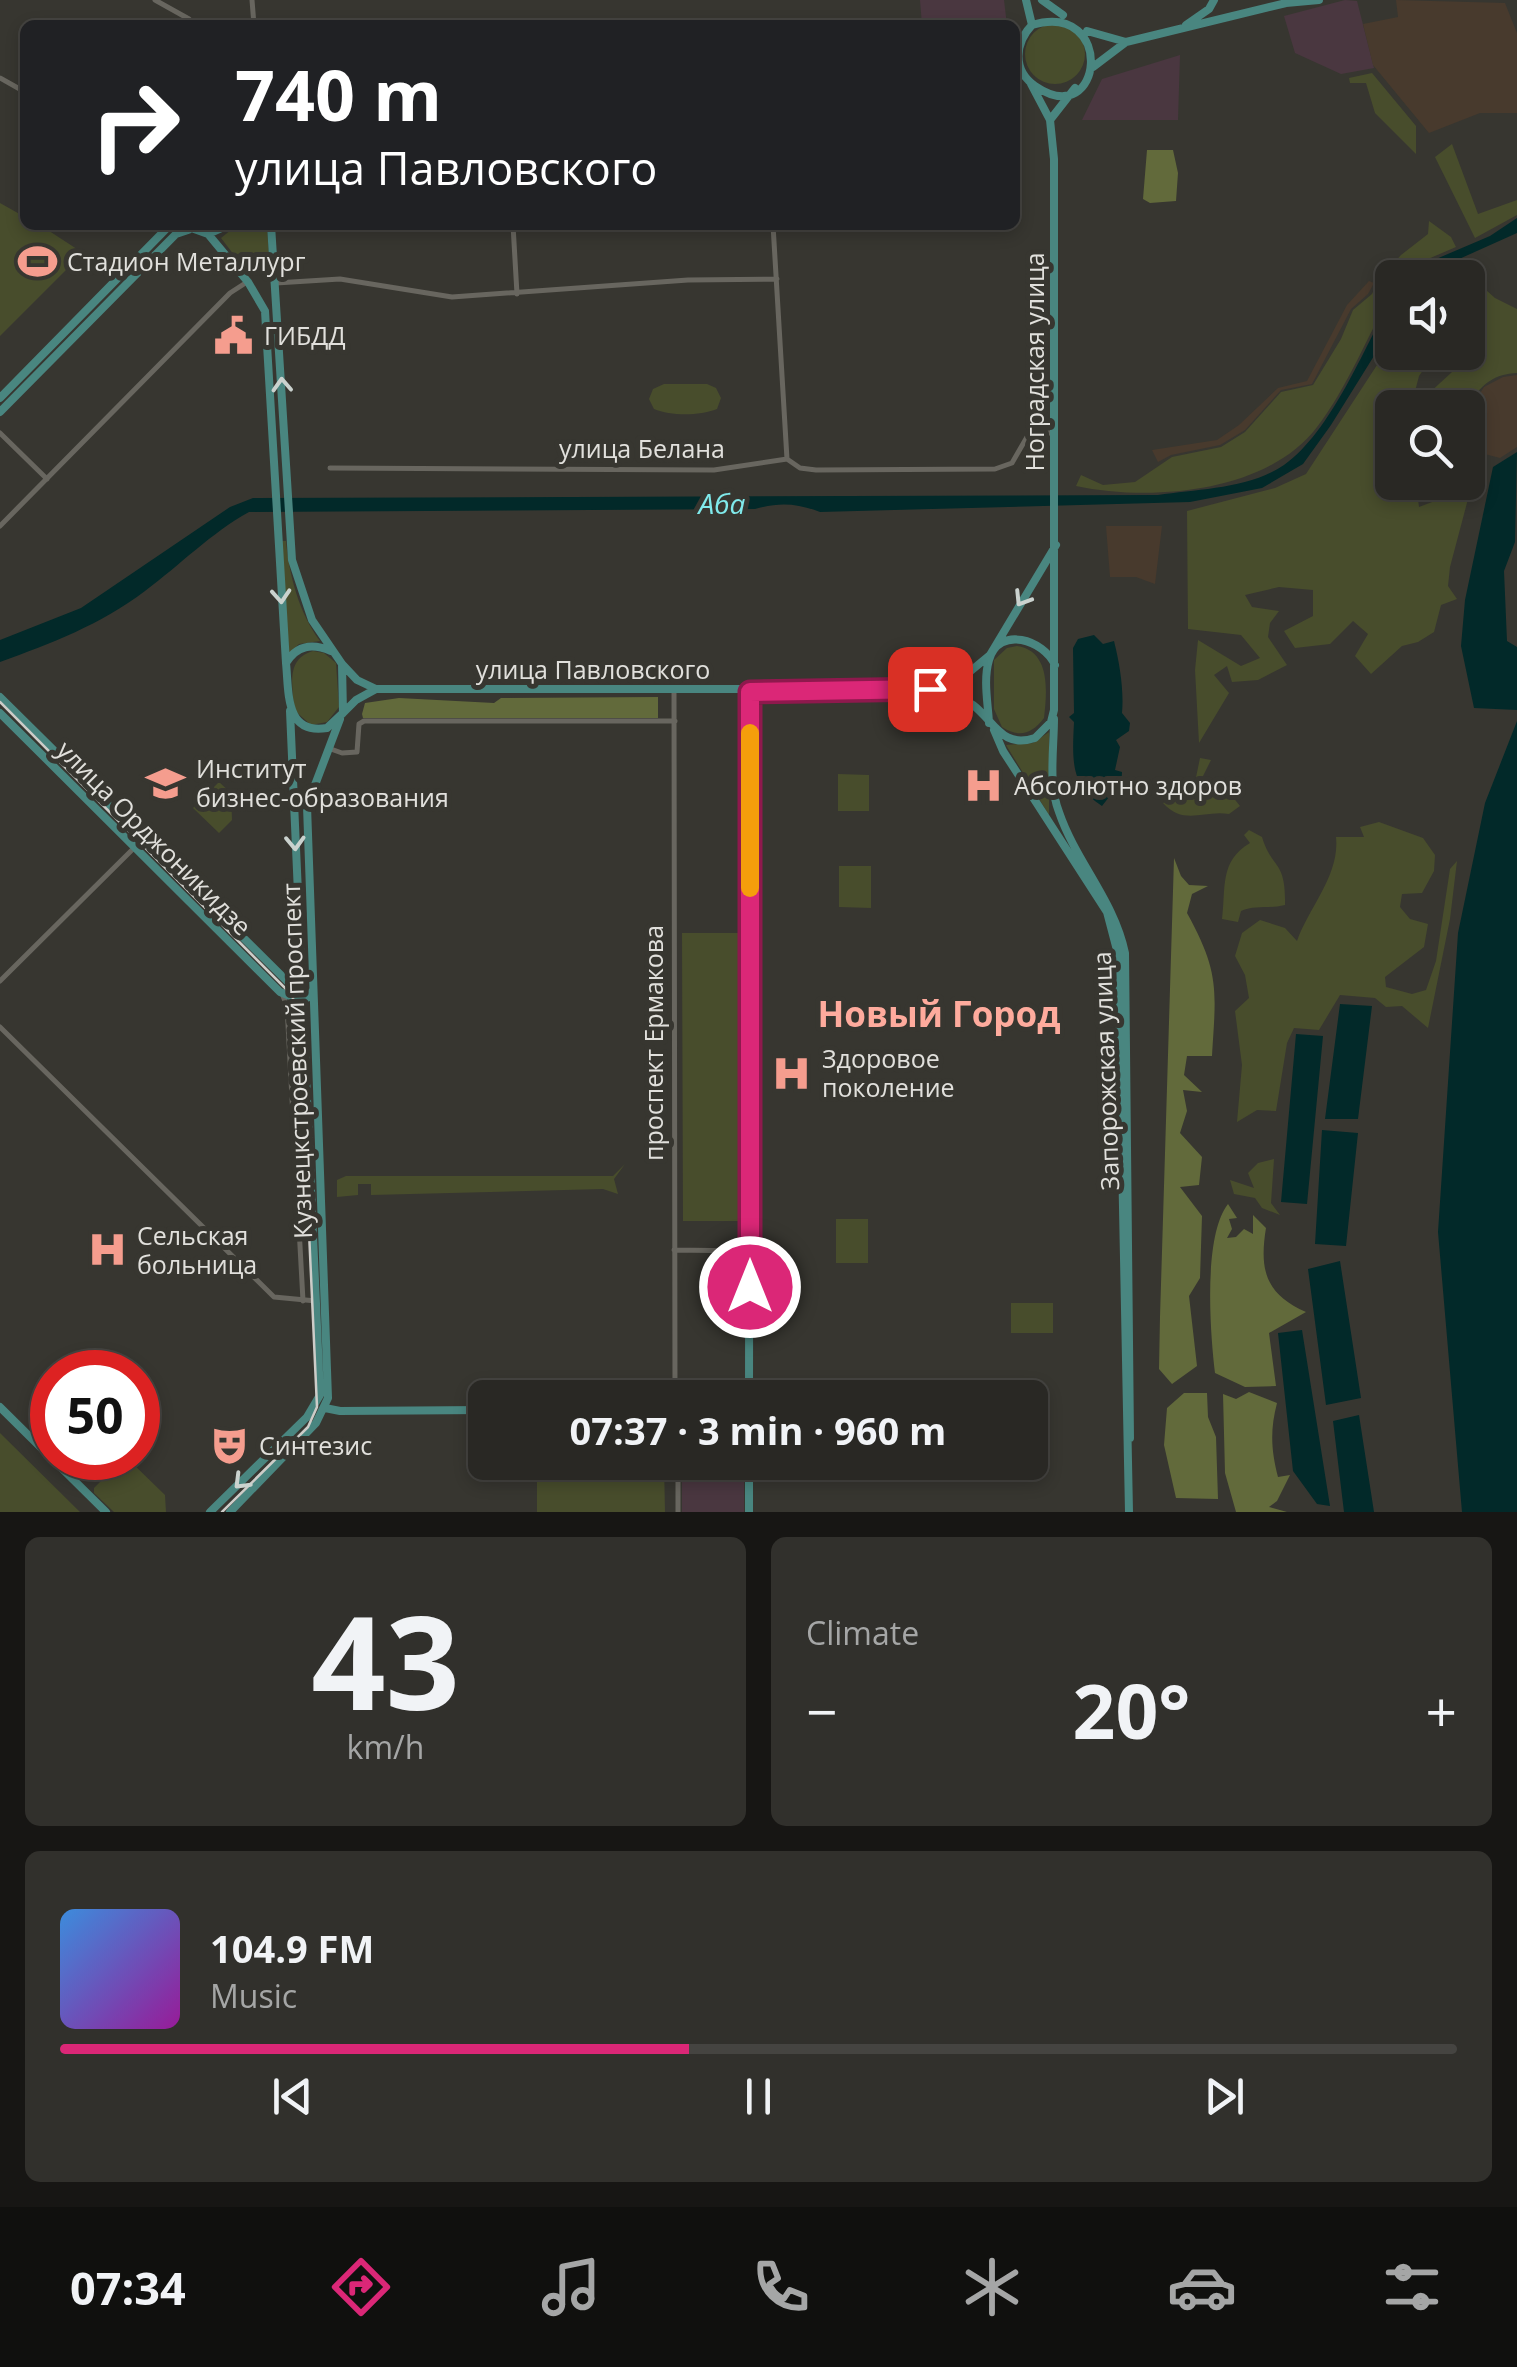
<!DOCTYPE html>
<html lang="en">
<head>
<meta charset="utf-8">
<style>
  :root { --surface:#292824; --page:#31302c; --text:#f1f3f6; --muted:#a5a6a6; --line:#454441; --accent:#db2777 }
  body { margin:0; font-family:"Open Sans",sans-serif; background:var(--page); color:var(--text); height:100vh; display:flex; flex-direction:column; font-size:38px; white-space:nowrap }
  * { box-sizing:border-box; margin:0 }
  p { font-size:32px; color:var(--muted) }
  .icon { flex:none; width:55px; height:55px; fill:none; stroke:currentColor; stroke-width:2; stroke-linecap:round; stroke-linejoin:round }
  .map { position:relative; height:1512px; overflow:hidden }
  .sheet { display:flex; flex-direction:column; gap:25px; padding:25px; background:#171614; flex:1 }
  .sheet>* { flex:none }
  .guide { position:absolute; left:20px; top:20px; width:1000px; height:210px; border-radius:15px; box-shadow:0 5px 15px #0003,0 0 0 2px var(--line); background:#202124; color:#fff; overflow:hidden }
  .fabs { position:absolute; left:1375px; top:260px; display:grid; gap:20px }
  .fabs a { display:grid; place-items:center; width:110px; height:110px; border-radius:15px; background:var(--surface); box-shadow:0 5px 15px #0003,0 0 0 2px var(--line); font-size:50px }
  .speed { position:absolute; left:30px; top:1350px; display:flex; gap:20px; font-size:50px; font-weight:700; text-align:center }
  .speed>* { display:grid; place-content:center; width:130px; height:130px; border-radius:50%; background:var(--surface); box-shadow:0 5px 15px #0003,0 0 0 2px var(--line); line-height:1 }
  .speed .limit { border:15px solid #d22; background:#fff; color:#111 }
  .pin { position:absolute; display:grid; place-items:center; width:85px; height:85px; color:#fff; margin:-42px; border-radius:20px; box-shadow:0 5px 15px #0006 }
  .me { position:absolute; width:110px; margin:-55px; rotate:0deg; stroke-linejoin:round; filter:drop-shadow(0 0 8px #0008) }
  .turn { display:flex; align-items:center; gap:35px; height:210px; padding:0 50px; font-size:45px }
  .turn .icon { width:130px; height:130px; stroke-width:2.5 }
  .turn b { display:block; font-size:70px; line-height:85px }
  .big { font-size:75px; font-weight:700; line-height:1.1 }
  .sheet .card { flex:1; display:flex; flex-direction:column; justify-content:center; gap:15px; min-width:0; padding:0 35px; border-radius:15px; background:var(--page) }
  .sheet .dial { align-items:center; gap:0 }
  .dial b { font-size:130px; line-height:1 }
  .song { display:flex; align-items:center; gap:30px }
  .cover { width:120px; height:120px; border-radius:15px; background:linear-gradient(135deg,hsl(210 70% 55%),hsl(300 70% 35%)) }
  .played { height:10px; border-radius:5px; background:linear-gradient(90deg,var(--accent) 45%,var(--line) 45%) }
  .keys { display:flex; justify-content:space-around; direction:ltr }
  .heat { display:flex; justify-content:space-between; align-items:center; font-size:55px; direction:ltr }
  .sheet .tiles { flex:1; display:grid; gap:25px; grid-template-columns:1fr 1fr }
  .card:last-child { grid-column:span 2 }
  .trip { position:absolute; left:468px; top:1380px; width:580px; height:100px; border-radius:15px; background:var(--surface); box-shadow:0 5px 15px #0003,0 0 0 2px var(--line); font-weight:700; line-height:100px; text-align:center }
  .tabs { display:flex; height:160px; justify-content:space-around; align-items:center; background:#10100e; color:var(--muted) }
  .tabs .icon { width:70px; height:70px }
  .tabs .selected { color:var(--accent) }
  .tabs b { font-size:45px; color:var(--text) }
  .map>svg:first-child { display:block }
</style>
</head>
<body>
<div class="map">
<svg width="1517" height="1512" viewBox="0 0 1517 1512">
  <rect width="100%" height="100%" fill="#373630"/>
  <!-- commercial -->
  <path fill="#4a3740" d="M 920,0 L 1004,0 L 1007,25 L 922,25 Z
    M 1345,0 L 1357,1 L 1374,68 L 1341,74 L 1295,53 L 1284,16 Z
    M 1180,55 L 1178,120 L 1082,120 L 1102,79 Z
    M 682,1463 L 744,1463 L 744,1512 L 682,1512 Z"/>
  <!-- industrial -->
  <path fill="#483a2d" d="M 1396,0 L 1505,3 L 1517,33 L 1517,113 L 1480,113 L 1429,133 L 1373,65 L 1363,24 L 1398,17 Z
    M 1369,281 L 1374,283 L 1368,294 L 1351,309 L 1312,384 L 1281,390 L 1245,430 L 1220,445 L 1171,455 L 1158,462 L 1152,450 L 1217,440 L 1239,425 L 1278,388 L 1307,381 L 1347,305 Z
    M 1517,375 L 1517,447 L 1500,458 L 1481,453 L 1473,404 L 1484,387 L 1503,377 Z
    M 1106,526 L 1162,526 L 1155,584 L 1136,577 L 1110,577 Z"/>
  <!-- green -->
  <path fill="#484d2c" d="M1025 54a30 30 0 1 1 60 0a30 30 0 1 1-60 0Z
    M 1372,73 L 1416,126 L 1416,154 L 1375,113 L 1366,83 L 1350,83 L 1349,78 Z
    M 1452,144 L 1478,214 L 1517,200 L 1517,215 L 1475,238 L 1435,157 Z
    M 0,203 L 25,217 L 25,225 L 40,225 L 83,253 L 0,336 Z
    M 1429,221 L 1451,237 L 1456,247 L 1407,268 L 1402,277 L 1392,278 L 1392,293 C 1367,336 1348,387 1317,427 C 1267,493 1151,502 1076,486 L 1081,475 L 1103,485 L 1135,482 L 1172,457 L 1221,447 L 1245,432 L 1281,392 L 1313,385 L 1341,339 L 1353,310 L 1372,294 L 1379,279 L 1401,255 L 1428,234 Z
    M 237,225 L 267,225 L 270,272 L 244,268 L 221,238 Z
    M 1460,267 L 1495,298 L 1517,309 L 1517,373 C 1495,374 1483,383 1471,401 L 1450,404 L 1427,395 L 1452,372 L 1474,363 L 1471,343 L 1468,341 L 1468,278 L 1438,277 Z
    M 1392,342 L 1392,352 L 1435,353 L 1419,376 L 1411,407 L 1392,408 L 1392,482 L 1416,483 L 1419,507 L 1440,499 L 1436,483 L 1468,482 L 1468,423 L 1475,429 L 1477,465 L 1450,567 L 1448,586 L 1457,599 L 1441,605 L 1434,632 L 1418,642 L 1402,646 L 1371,674 L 1355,656 L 1368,634 L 1353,621 L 1330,644 L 1295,648 L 1284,631 L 1313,616 L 1313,590 L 1279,587 L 1245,595 L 1252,607 L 1279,611 L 1270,623 L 1268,637 L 1287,665 L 1258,680 L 1232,682 L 1227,666 L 1214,675 L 1229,693 L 1199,743 L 1195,670 L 1198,640 L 1241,666 L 1260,658 L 1241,635 L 1188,629 L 1187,511 L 1275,488 L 1306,474 Z
    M 664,384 L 707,384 L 716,388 L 721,398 L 717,409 C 699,416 671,416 654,409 L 649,399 L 653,389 Z
    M 281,541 L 286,541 C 289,575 299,613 320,641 L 299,644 L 289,653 Z
    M 1017,646 C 1051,651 1047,692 1044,718 C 1032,734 1019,738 1002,727 L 994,709 L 994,660 L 1007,648 Z
    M 313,651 L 324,653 L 336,663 L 339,707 L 327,722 L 311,725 L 294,710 C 293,686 285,659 313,651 Z
    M 1049,732 L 1049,815 L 1006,745 L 1033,743 Z
    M 1200,758 L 1211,760 L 1200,782 L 1216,786 L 1223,797 L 1232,796 L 1240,806 L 1229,814 C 1203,810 1184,826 1163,803 L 1193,792 Z
    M 838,774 L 869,775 L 869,811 L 838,811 Z
    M 219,782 L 231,793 L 232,820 L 219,833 L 193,808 Z
    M 1379,822 L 1423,838 L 1435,855 L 1434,871 L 1422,893 L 1402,894 L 1400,907 L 1410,919 L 1428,924 L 1424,947 L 1385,977 L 1386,987 L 1412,994 L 1426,990 L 1436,961 L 1450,869 L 1457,861 L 1450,919 L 1428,1028 L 1402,1006 L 1386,1007 L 1375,998 L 1340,995 L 1319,1030 L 1294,1028 L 1287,1043 L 1276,1111 L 1257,1110 L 1237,1122 L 1242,1065 L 1235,1011 L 1249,998 L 1245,975 L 1235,956 L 1242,933 L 1260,920 L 1285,928 L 1297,941 C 1309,907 1340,875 1336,837 L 1364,837 L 1360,827 Z
    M 1249,830 L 1262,837 C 1272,870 1286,859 1285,905 C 1269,909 1255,905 1241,911 L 1238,922 L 1222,919 C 1226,889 1219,861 1250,843 L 1244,835 Z
    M 839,866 L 871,866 L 871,908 L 839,907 Z
    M 682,933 L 744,933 L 744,1221 L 683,1221 Z
    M 1274,1159 L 1271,1203 L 1280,1215 L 1262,1208 L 1255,1198 L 1234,1194 L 1230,1180 L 1254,1188 L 1248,1173 L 1258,1163 Z
    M 625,1164 L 614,1179 L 618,1194 L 603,1189 L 371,1195 L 371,1184 L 358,1184 L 358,1195 L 337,1197 L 337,1180 L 346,1176 L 613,1176 Z
    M 836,1219 L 868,1219 L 868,1263 L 836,1263 Z
    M 1011,1303 L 1053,1303 L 1053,1333 L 1011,1333 Z
    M 0,1433 L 80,1512 L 0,1512 Z
    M 123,1459 L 129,1460 L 165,1495 L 166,1512 L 114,1512 L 94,1493 L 94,1488 Z
    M 537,1463 L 664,1463 L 665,1512 L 537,1512 Z"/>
  <!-- forest -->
  <path fill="#626a3b" d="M 1147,150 L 1173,150 L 1178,173 L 1176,201 L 1150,203 L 1143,199 Z
    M 658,697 L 658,718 L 363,718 L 362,714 L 365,703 L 399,698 L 494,703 L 501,698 Z
    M 1174,858 L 1181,876 L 1189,885 L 1208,886 L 1192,894 L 1187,913 C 1220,973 1216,990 1212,1056 L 1187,1056 L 1184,1075 L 1202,1092 L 1183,1090 L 1187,1111 L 1180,1133 L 1202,1157 L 1199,1185 L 1180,1187 L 1202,1216 L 1200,1278 L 1189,1296 L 1197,1366 L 1172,1384 L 1159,1369 L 1160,1317 Z
    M 1228,1204 L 1237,1218 L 1229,1219 L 1232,1229 L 1227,1238 L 1236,1237 L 1244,1229 L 1253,1234 L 1253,1215 L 1266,1228 C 1259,1271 1266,1294 1306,1312 L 1269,1333 L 1276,1386 L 1245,1387 L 1215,1373 C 1210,1332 1203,1236 1228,1204 Z
    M 1249,1392 L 1277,1403 C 1270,1430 1271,1450 1278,1477 L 1290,1475 L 1277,1501 L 1269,1507 L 1287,1512 L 1236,1512 L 1225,1473 L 1223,1394 L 1236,1399 Z
    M 1184,1393 L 1207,1393 L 1208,1417 L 1216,1437 L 1218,1499 L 1176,1498 L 1164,1445 L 1167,1408 Z"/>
  <!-- water -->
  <path fill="#022929" d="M 1517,218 L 1517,233 L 1419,277 L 1404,277 L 1408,271 L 1490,236 Z
    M 1392,298 L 1392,327 L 1331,425 L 1303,464 L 1262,488 L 1190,502 L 820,512 C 797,503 779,502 755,509 L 249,512 C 211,533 180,565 145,591 C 100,625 52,643 0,662 L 0,640 L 81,608 L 230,507 L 253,498 L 1158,495 C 1198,489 1249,489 1284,465 C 1331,432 1364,348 1392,298 Z
    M 1517,452 L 1515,542 L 1504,571 L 1507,641 L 1517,647 L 1517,710 L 1474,708 L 1461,646 L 1465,600 L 1493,467 Z
    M 1094,635 L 1103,644 L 1114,641 C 1120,665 1124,691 1122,713 L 1130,723 L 1129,731 L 1116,740 L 1120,747 L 1115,770 L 1122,772 L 1121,791 L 1113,792 L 1102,806 C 1071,785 1072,763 1074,722 L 1069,717 L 1074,713 L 1073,648 L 1078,639 Z
    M 1517,721 L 1517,1512 L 1462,1512 L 1438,1232 L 1458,933 L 1485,803 Z
    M 1340,1004 L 1372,1006 L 1358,1119 L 1325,1119 Z
    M 1296,1034 L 1323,1036 L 1307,1204 L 1281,1202 Z
    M 1322,1130 L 1358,1133 L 1346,1246 L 1315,1244 Z
    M 1340,1261 L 1361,1398 L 1326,1405 L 1308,1269 Z
    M 1302,1330 L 1330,1506 L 1317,1504 L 1293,1471 L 1278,1333 Z
    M 1359,1415 L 1374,1512 L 1344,1512 L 1333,1421 Z"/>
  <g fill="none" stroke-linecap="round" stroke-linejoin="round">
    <!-- minor -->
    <path stroke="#68665f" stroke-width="5" d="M 155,0 L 189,19
      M 252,0 L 254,25
      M 0,78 L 25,92
      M 513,225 L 517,294
      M 773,225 L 787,459
      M 276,283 L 340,279 L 452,297 L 688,280 L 777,279
      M 0,433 L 47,479
      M 330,468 L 714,470 L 787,459 L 800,468 L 816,470 L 995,469 L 1012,463 L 1027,437 L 1055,432
      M 0,526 L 230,293 L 247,282
      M 674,689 L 675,1398
      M 328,748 L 342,753 L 357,752 L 359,724 L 364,721 L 675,721
      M 0,981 L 142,840
      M 283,996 L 287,1006 L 303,1301
      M 0,1027 L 274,1297 L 316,1301
      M 674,1250 L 750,1251
      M 678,1512 L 678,1462"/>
    <!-- major -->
    <path stroke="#498680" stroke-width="8" d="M 1026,0 L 1032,25 C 1015,43 1012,70 1035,86 C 1104,133 1116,0 1032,25
      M 1042,0 L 1063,15
      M 1186,25 L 1209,9 L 1214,0
      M 1087,31 L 1126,42
      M 1093,67 L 1126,42 L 1286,3 L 1319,0
      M 1050,120 L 1075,88
      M 183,225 L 208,234 L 228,225
      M 271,225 L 292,560 L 312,620 L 342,664 L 343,713 L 327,728 C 285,735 289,693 286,663 C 297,645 312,643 331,651
      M 208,234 L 248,282 L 265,311 L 286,663
      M 0,398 L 170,225
      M 0,412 L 176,234 L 188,230
      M 342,664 L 357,680 L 376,689
      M 934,690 C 947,694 962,697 973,705 C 995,722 1002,749 1035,738 L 1051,722 L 1054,710 L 1054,159 L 1050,120 L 1031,84
      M 0,697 L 301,995
      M 290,711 L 320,1395 L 307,1417
      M 0,713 L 280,992 L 302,1001 L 310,996 L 313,990
      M 343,713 L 356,700 L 376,689 L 931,689 L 961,679 L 990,655 L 1056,545
      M 1054,719 C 1054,749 1048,784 1059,812 C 1076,862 1114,900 1125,953 L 1130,1438
      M 989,723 C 988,703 983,680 989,660 C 999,625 1044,640 1055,665
      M 994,730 L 1003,751 L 1107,912 L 1118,954 L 1129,1512
      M 749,1398 L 750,692
      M 0,1407 L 106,1512
      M 325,1408 L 340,1411 L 485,1410
      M 749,1462 L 749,1512
      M 210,1512 L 308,1416
      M 230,1512 L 316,1423 L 328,1398 L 307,806 L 340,719"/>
    <!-- tram -->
    <path stroke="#cdccc8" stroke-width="2.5" d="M 0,702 L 291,994 L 299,1012 L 317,1407 L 308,1427 L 222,1512"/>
  </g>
  <!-- one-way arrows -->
  <defs><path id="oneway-chevron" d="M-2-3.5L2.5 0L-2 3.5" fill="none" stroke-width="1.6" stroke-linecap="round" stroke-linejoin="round" transform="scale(2.5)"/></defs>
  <g stroke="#cad2ce">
    <use href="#oneway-chevron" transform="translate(282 385) rotate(-93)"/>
    <use href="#oneway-chevron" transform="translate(281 596) rotate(86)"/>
    <use href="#oneway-chevron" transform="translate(1022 599) rotate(122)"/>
    <use href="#oneway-chevron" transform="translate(295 843) rotate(88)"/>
    <use href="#oneway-chevron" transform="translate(241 1482) rotate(135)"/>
  </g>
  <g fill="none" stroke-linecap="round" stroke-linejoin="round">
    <defs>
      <path id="route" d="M 750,1287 L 750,692 L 930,689"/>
    </defs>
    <!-- route casing -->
    <use href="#route" stroke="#8e194d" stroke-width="25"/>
    <!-- route -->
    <use href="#route" stroke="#db2777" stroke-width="18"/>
    <!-- slow -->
    <path stroke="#f59e0b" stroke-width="18" d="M 750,888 L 750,733"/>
  </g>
  <!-- icons -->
  <defs>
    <symbol id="stadium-bare" viewBox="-9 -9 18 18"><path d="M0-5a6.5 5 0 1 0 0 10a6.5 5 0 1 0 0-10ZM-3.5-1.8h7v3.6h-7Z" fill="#f59d8e" stroke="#373630" stroke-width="2.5" paint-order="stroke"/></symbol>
    <symbol id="civic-bare" viewBox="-9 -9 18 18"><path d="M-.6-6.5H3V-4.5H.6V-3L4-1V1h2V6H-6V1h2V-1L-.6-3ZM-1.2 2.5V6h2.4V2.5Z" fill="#f59d8e" stroke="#373630" stroke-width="2.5" paint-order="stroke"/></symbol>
    <symbol id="university-bare" viewBox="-9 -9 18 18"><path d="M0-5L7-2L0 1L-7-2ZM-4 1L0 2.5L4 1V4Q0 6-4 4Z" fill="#f59d8e" stroke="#373630" stroke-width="2.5" paint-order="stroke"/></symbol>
    <symbol id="hospital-bare" viewBox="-9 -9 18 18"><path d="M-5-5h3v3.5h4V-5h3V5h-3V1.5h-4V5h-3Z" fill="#f59d8e" stroke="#373630" stroke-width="2.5" paint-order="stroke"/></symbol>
    <symbol id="theatre-bare" viewBox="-9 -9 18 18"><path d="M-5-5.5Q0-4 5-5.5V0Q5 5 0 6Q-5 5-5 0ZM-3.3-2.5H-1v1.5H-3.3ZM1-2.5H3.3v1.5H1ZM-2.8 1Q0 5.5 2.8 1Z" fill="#f59d8e" stroke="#373630" stroke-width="2.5" paint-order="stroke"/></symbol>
  </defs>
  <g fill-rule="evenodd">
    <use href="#stadium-bare" x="10" y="234" width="55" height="55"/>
    <use href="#civic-bare" x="206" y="308" width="55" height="55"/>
    <use href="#university-bare" x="138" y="756" width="55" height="55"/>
    <use href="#hospital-bare" x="956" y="758" width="55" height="55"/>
    <use href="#hospital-bare" x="764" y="1046" width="55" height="55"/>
    <use href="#hospital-bare" x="80" y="1222" width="55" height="55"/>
    <use href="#theatre-bare" x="202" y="1418" width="55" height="55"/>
  </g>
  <g text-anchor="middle" stroke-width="10" stroke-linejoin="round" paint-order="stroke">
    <!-- poi labels -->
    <g font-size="25" fill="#e1e0dc" stroke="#373630" text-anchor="start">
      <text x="67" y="271">Стадион Металлург</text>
      <text x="264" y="345">ГИБДД</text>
      <text x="196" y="778">Институт<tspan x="196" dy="29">бизнес-образования</tspan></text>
      <text x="1014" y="795">Абсолютно здоров</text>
      <text x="822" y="1068">Здоровое<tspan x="822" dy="29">поколение</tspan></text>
      <text x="137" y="1245">Сельская<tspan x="137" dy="29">больница</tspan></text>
      <text x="259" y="1455">Синтезис</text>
    </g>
    <!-- street labels -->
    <g font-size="25" fill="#e1e0dc" stroke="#373630">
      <text transform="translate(1035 362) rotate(-90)" y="9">Ноградская улица</text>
      <text x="642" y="458">улица Белана</text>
      <text x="593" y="679">улица Павловского</text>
      <text transform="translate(154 838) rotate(45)" y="9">улица Орджоникидзе</text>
      <text transform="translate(654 1043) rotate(-90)" y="9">проспект Ермакова</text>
      <text transform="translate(297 1061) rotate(-92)" y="9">Кузнецкстроевский проспект</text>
      <text transform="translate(1106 1071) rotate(-92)" y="9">Запорожская улица</text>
    </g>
    <!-- water labels -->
    <g font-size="28" font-style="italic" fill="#80eaeb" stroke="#373630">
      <text x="722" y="514">Аба</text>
    </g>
    <!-- district labels -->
    <g font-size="35" font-weight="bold" fill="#feab9d" stroke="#373630">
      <text x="939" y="1027">Новый Город</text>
    </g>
  </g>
</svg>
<div class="fabs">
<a><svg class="icon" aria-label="sound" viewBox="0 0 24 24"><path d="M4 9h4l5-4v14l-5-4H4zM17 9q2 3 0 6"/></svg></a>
<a><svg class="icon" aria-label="search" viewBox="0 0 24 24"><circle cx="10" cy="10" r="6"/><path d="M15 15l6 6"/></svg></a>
</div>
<div class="speed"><div class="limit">50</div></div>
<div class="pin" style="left:930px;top:689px;background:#d93025"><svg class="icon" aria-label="arrive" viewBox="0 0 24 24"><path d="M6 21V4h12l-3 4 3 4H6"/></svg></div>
<svg class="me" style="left:750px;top:1287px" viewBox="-20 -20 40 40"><circle r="17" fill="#db2777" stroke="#fff" stroke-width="3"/><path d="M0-11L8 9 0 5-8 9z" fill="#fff"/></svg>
<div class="trip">07:37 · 3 min · 960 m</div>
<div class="guide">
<div class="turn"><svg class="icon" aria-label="right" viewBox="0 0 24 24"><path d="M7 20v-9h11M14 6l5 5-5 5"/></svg><div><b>740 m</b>улица Павловского</div></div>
</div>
</div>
<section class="sheet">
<div class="tiles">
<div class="card dial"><b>43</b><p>km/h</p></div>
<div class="card"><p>Climate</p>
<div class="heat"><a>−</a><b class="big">20°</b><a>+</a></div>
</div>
<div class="card">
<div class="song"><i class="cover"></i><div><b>104.9 FM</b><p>Music</p></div></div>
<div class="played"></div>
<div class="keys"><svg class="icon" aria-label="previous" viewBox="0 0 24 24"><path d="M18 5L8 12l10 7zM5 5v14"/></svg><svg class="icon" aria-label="pause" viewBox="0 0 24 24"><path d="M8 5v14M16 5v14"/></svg><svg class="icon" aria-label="next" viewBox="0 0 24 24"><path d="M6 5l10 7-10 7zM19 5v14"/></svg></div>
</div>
</div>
</section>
<nav class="tabs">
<b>07:34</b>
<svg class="icon selected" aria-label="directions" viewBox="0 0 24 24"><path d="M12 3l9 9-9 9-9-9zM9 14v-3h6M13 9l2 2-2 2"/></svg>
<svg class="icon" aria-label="music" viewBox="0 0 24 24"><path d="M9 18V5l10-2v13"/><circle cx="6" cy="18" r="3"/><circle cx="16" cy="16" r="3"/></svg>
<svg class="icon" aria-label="phone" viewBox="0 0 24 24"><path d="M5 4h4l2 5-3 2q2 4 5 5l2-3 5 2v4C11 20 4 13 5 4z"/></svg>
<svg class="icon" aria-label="climate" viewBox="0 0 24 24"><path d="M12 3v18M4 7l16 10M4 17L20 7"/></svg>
<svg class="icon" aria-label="car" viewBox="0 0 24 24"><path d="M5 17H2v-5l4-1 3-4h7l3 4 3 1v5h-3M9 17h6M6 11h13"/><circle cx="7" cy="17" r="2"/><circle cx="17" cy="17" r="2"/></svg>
<svg class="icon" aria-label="filters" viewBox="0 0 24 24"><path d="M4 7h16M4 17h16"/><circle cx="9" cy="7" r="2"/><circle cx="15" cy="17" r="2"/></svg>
</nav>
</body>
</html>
